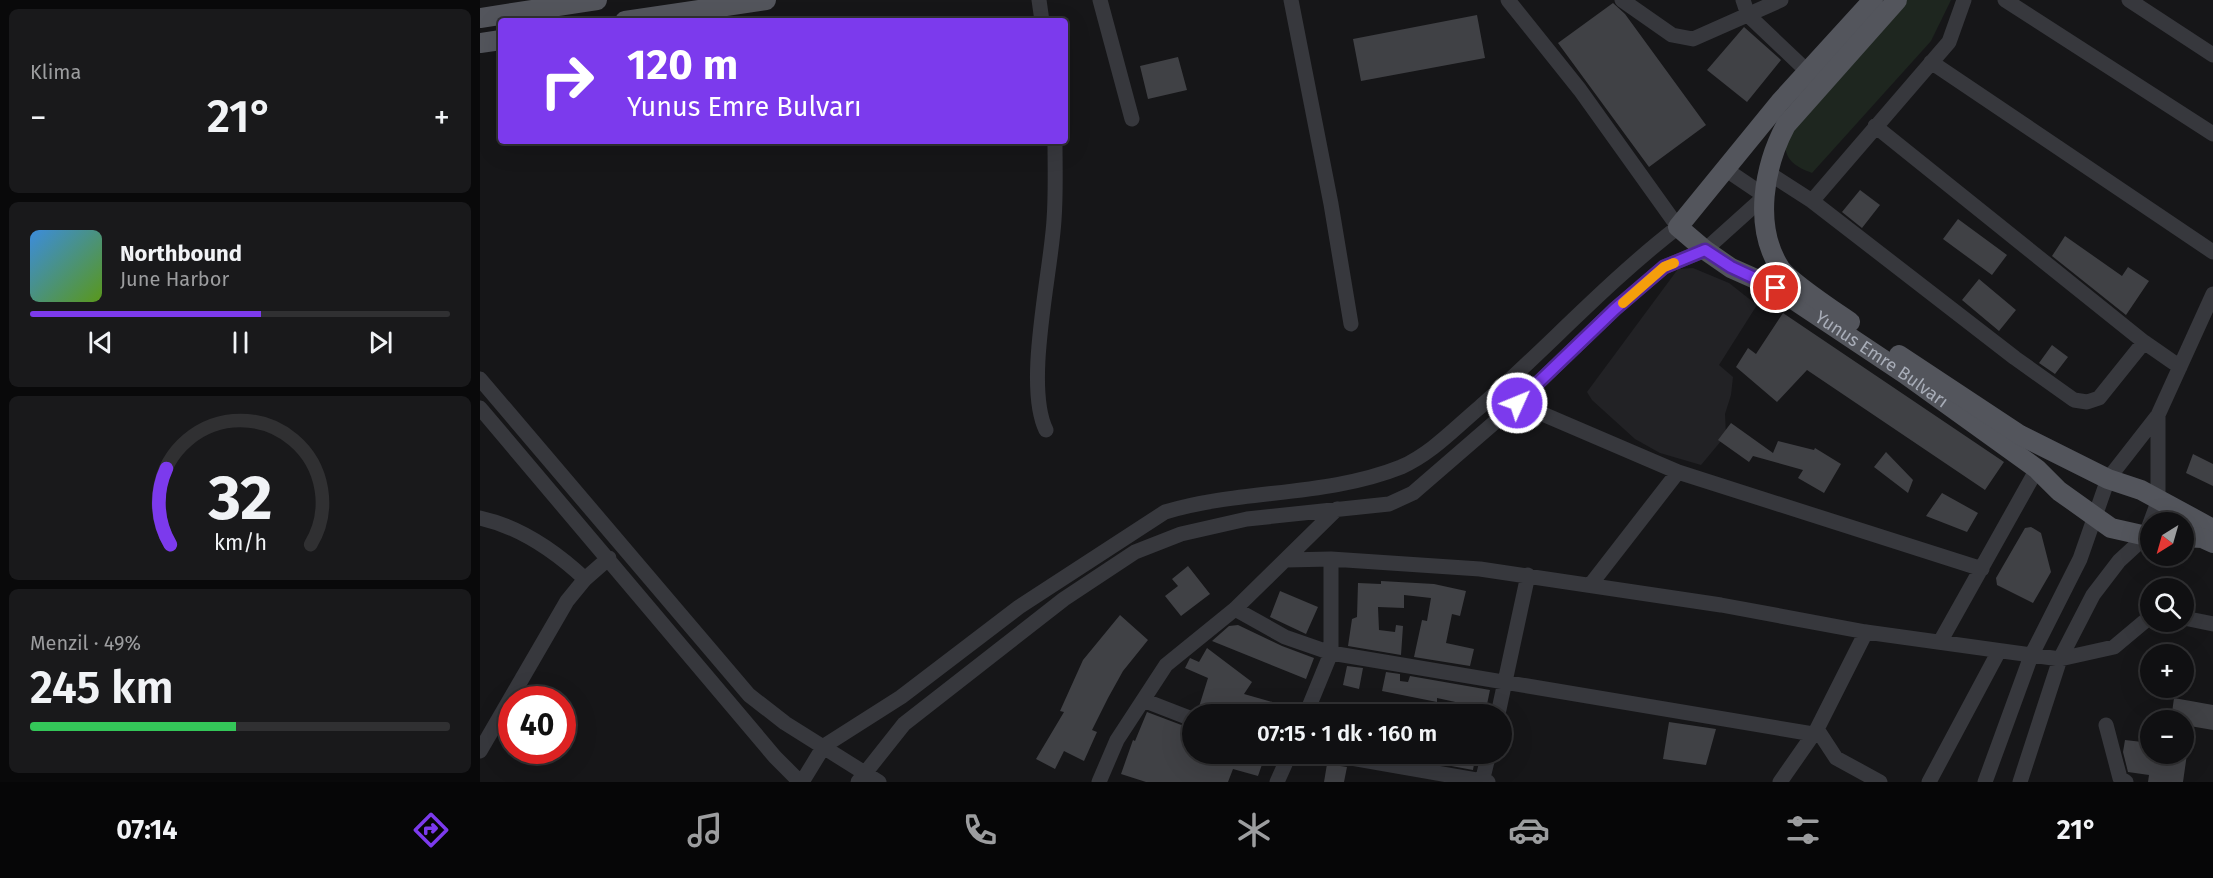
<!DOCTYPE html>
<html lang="tr">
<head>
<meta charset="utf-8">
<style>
  :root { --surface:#101012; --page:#19191b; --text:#f1f3f6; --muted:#9c9d9f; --line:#303032; --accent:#7c3aed }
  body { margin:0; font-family:"Fira Sans",sans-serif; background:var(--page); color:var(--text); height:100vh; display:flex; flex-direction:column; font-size:22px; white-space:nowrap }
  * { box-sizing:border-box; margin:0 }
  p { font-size:20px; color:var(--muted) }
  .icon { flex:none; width:33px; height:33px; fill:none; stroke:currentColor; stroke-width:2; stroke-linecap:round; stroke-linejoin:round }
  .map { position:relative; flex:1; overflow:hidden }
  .side { display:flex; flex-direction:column; gap:9px; padding:9px; background:#09090a; width:480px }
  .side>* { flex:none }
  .banner { position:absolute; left:18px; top:18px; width:570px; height:126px; border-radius:6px; box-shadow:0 6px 24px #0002,0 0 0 2px var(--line); background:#7c3aed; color:#fff; overflow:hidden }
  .needle { width:39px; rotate:217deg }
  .buttons { position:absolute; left:1660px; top:512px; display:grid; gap:12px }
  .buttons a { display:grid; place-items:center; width:54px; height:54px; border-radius:50%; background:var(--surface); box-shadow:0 6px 24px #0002,0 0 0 2px var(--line); font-size:30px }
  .speed { position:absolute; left:18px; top:686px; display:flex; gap:12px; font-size:30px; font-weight:700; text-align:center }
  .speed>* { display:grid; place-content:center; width:78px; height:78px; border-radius:50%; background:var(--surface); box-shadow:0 6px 24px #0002,0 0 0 2px var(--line); line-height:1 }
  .speed .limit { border:9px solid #d22; background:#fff; color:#111 }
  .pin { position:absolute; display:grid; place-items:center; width:51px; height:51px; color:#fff; margin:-26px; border:3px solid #fff; border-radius:50%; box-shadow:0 2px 6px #0007 }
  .me { position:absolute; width:66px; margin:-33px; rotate:46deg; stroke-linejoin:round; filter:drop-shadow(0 0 4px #0008) }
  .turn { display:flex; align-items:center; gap:21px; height:126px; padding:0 30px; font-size:27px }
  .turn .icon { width:78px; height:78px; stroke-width:2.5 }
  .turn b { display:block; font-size:42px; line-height:51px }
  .big { font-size:45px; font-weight:600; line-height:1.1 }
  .side .card { flex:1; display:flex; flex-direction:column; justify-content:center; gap:9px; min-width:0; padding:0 21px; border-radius:9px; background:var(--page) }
  .side .dial { align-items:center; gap:0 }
  .dial svg { height:156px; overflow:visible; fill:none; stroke:var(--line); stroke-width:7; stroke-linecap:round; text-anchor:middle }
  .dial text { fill:var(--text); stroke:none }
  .song { display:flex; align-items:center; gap:18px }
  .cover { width:72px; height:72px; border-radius:9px; background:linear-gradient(135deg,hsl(210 70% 55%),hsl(90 70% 35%)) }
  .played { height:6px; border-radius:3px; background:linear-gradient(90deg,var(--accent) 55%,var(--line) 55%) }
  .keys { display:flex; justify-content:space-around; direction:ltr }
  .heat { display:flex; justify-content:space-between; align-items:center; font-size:33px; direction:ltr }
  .charge { height:9px; border-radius:4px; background:linear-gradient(90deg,#34c759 49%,var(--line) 0) }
  .trip { position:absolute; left:702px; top:704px; width:330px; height:60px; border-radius:30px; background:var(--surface); box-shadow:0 6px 24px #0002,0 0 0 2px var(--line); font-weight:600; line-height:60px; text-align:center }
  .dock { display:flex; height:96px; justify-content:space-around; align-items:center; background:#060607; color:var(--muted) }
  .dock .icon { width:42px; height:42px }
  .dock .selected { color:var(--accent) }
  .dock b { font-size:27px; color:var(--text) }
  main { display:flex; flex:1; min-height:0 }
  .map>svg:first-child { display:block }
</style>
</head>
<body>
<main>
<section class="side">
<div class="card"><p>Klima</p>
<div class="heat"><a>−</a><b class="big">21°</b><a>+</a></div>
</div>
<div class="card">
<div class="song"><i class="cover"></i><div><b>Northbound</b><p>June Harbor</p></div></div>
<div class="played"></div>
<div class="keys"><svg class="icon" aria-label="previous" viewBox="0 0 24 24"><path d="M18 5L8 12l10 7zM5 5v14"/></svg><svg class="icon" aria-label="pause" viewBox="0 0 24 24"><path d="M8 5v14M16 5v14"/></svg><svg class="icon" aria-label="next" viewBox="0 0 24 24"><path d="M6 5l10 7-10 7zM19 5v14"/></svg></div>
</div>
<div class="card dial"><svg viewBox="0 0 100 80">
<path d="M14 69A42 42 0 1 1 86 69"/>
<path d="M14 69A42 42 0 0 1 12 30" stroke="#7c3aed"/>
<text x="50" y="56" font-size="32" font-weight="700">32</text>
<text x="50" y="72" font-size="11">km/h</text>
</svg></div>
<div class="card"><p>Menzil · 49%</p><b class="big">245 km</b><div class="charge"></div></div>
</section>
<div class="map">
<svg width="1733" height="782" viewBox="0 0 1733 782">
  <rect width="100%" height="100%" fill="#161618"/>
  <!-- built -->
  <path fill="#222225" d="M 1213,268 L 1249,283 L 1277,305 L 1239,365 L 1253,377 L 1251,395 L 1245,414 L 1246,435 L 1221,465 L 1180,453 L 1155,439 L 1112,400 L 1107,392 L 1198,269 Z"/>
  <!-- green -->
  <path fill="#1e261f" d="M 1426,0 L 1471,0 L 1451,41 L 1332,173 C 1316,167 1304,160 1305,141 Z"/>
  <!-- building -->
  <path fill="#404145" d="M 1133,3 L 1145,14 L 1226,125 L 1169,167 L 1078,43 Z
    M 997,15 L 1005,58 L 881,81 L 873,39 Z
    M 1264,27 L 1301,60 L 1267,102 L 1227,70 Z
    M 698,57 L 707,90 L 668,99 L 660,66 Z
    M 1380,190 L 1400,205 L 1382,228 L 1362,212 Z
    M 1478,219 L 1527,255 L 1512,275 L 1463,239 Z
    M 1585,236 L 1642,276 L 1648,267 L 1669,281 L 1646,315 L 1572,256 Z
    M 1499,279 L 1536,310 L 1519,331 L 1482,300 Z
    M 1303,313 L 1524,462 L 1505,490 L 1327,370 L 1297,402 L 1256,367 L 1268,348 L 1276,354 Z
    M 1572,345 L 1588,357 L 1575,374 L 1559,363 Z
    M 1251,423 L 1293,453 L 1298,441 L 1334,450 L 1335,448 L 1361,464 L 1344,493 L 1318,478 L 1323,470 L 1273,456 L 1269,462 L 1238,440 Z
    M 1406,452 L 1433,480 L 1428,493 L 1394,467 Z
    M 1713,454 L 1733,464 L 1733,486 L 1706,473 Z
    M 1462,493 L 1498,513 L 1487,532 L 1446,516 Z
    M 1551,527 L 1561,533 L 1571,572 L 1553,603 L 1517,585 L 1516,578 L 1545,528 Z
    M 708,566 L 730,594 L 701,616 L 685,596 L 698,586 L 692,579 Z
    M 901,581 L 954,584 L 986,591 L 980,616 L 972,614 L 966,643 L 994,649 L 990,666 L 934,657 L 942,620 L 947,621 L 951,598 L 924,595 L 924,608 L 898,607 L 899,630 L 915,632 L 916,625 L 923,626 L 921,655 L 868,646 L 872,619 L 877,617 L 878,583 L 901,584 Z
    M 800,591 L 838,607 L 826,634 L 790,617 Z
    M 640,615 L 668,640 L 643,671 L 628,698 L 612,730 L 617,732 L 604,761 L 584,751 L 575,769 L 556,759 L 584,712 L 580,711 L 603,660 Z
    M 758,625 L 802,646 L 834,658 L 826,679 L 732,641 L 749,626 Z
    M 727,648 L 772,682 L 764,694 L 817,709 L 816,714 L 733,714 L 718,710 L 728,678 L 705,668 L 710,658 L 719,662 Z
    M 867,666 L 883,668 L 879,689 L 863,685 Z
    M 906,672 L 920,674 L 920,681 L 928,682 L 930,676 L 1010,690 L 1005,714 L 978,714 L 980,703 L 957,698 L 957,702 L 902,691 Z
    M 1694,698 L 1733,705 L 1733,730 L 1704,725 L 1704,720 L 1691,720 Z
    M 667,712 L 712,729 L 712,753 L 786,753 L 778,776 L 753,769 L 748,782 L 666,782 L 641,774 L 653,740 L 655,741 Z
    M 1189,722 L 1236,729 L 1226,765 L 1183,759 Z
    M 1645,740 L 1671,743 L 1671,753 L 1707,754 L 1703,782 L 1668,782 L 1669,775 L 1648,772 L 1643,752 Z
    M 928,753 L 996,753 L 993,770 L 928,758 Z
    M 847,764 L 867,767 L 864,782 L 844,782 Z"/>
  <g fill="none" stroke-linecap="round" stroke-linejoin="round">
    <!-- minor -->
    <path stroke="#37383d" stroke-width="15" d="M 559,0 L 562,21
      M 620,0 L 652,119
      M 811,0 L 851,204 L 871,324
      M 1142,0 L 1192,35 L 1213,39 L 1301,0
      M 1263,0 L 1268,15 L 1328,72
      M 1525,0 L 1733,134
      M 1649,0 L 1733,55
      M 1451,62 L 1733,252
      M 1395,126 L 1664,342 L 1700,367
      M 1287,172 L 1332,201 L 1535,358 L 1594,400 L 1607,402 L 1619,398 L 1664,342
      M 1332,201 L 1469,42 L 1484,0
      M 0,379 L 269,695 L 305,723 L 399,782
      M 1037,403 L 1198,472 L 1502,569
      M 0,408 L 295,757 L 320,782
      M 566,430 C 544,385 571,273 574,220 C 576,194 575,167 575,141
      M 0,518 C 41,527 75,551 105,579
      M 806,560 L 851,559 L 1000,569 L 1241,605 L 1386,632 L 1580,659 L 1634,647 L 1671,616
      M 1111,584 L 1198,472
      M 755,609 L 805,637 L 851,653 L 1333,734
      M 1704,618 L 1733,624
      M 1460,642 L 1557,469
      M 663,700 L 712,719
      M 826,714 L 851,653 L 851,559
      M 1018,714 L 1048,575
      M 1626,725 L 1640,778 L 1646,782
      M 1337,729 L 1356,758 L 1400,782
      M 0,751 L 87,601 L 105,579 L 129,558
      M 842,753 L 1008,782
      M 322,782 L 344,746 L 421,697 L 539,607 L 685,512 C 761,489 846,497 921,467 C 951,454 975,428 1000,407 C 1067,348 1128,281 1198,227 L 1100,90 L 1028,0
      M 378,782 L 424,724 L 584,599 L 655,552 L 701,534 L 767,519 L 909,504 L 933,493 L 1037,403 L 1135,309 L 1184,267 L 1225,250 L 1285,196 L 1245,169
      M 619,782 L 637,740 L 686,665 L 755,609 L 857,509
      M 797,782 L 810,753
      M 1002,782 L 1009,753
      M 1300,782 L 1337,729 L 1386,632
      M 1449,782 L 1519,651
      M 1505,782 L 1551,656 L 1600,559 L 1628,479 L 1678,415 L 1733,294
      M 1540,782 L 1580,659 L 1613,595 L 1639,561 L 1665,537 L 1678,502 L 1678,415"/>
    <!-- major -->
    <g stroke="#53555c" stroke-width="20">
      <path id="s1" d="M 1393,0 L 1300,102 L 1198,227 L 1225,250 L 1251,268 L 1296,288 L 1425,374 L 1557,469 L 1579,491 L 1631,528 L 1671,537"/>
      <path d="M 0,18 L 117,0"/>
      <path d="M 145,21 L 286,0"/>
      <path d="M 0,43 L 21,40"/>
      <path d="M 1370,322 C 1354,311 1310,282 1300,268 C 1273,226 1284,166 1306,125 L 1417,0"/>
      <path d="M 1419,355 L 1540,435 L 1628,479 L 1661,490 L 1733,529"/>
      <path d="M 1704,537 L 1722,538 L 1733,543"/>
    </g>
  </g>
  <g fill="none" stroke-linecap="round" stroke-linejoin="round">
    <defs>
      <path id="route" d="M 1037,403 L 1135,309 L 1184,267 L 1225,250 L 1251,267 L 1296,288"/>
    </defs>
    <!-- route casing -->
    <use href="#route" stroke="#51269a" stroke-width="15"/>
    <!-- route -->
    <use href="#route" stroke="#7c3aed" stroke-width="10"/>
    <!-- slow -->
    <path stroke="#f59e0b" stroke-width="10" d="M 1143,303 L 1184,267 L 1194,263"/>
  </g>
  <g text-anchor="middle" stroke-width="6" stroke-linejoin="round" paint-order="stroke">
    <!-- street labels -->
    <g font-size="18" fill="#a8adb8" stroke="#111113">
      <text dy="6" stroke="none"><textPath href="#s1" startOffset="543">Yunus Emre Bulvarı</textPath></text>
    </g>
  </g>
</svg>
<div class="buttons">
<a><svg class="needle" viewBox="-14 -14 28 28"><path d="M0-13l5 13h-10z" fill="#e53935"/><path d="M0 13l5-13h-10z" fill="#9c9d9f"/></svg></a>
<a><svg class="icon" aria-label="search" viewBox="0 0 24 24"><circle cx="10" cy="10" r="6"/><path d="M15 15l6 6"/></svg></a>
<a>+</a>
<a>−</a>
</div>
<div class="speed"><div class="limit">40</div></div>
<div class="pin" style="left:1296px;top:288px;background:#d93025"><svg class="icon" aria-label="arrive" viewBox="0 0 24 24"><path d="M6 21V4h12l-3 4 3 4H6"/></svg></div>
<svg class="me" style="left:1037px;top:403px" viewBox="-20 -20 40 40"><circle r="17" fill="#7c3aed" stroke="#fff" stroke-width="3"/><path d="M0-11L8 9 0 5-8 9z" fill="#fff"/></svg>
<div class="trip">07:15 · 1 dk · 160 m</div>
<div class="banner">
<div class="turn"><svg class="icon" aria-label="right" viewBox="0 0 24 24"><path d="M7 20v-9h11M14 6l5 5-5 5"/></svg><div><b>120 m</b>Yunus Emre Bulvarı</div></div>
</div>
</div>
</main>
<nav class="dock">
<b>07:14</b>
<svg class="icon selected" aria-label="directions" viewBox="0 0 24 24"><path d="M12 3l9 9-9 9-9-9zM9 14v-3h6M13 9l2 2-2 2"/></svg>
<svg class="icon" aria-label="music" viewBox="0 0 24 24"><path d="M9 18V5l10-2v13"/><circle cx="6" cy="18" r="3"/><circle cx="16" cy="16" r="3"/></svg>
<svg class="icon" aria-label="phone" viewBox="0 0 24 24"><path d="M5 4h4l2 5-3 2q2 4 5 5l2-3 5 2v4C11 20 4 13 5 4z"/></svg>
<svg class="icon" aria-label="climate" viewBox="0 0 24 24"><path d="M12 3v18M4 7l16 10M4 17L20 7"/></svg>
<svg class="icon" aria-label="car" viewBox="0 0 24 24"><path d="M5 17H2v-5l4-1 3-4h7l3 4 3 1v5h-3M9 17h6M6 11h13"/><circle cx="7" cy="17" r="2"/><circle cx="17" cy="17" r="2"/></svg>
<svg class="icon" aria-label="filters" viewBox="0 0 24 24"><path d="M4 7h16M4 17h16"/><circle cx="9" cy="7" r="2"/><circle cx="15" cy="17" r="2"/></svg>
<b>21°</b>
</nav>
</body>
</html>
